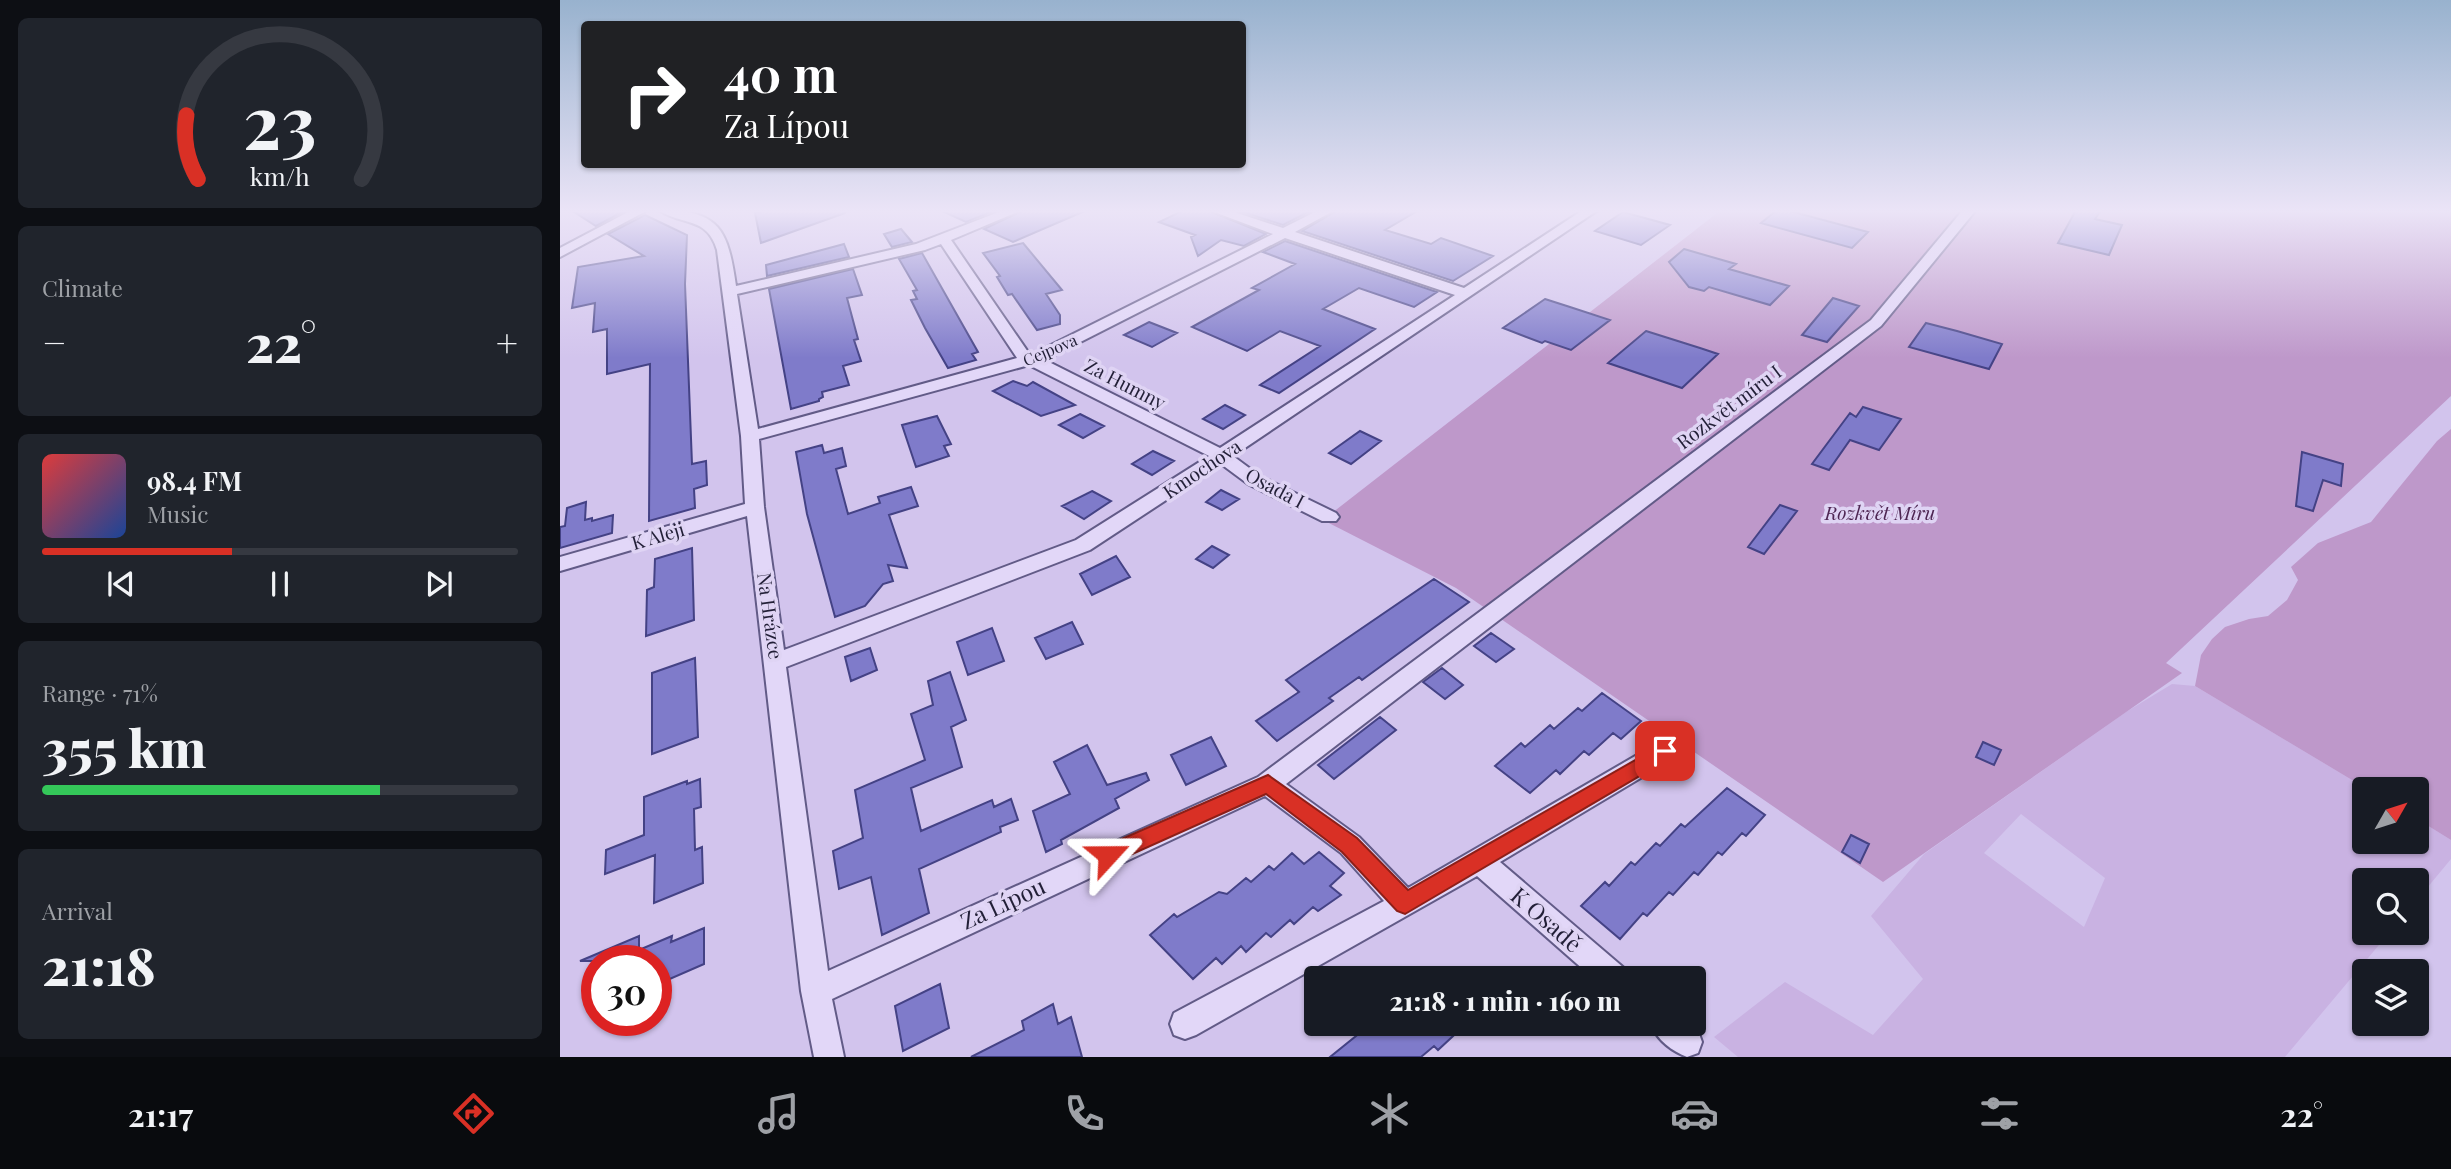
<!DOCTYPE html>
<html lang="en">
<head>
<meta charset="utf-8">
<style>
  :root { --surface:#171b24; --page:#20242c; --text:#f1f3f6; --muted:#9ea1a6; --line:#363941; --accent:#d93025 }
  body { margin:0; font-family:"Playfair Display",serif; background:var(--page); color:var(--text); height:100vh; display:flex; flex-direction:column; font-size:26px; white-space:nowrap }
  * { box-sizing:border-box; margin:0 }
  p { font-size:23px; color:var(--muted) }
  .icon { flex:none; width:38px; height:38px; fill:none; stroke:currentColor; stroke-width:2; stroke-linecap:round; stroke-linejoin:round }
  .map { position:relative; flex:1; overflow:hidden }
  .details { display:flex; flex-direction:column; gap:18px; padding:18px; background:#0d0f14; width:560px }
  .details>* { flex:none }
  .banner { position:absolute; left:21px; top:21px; width:665px; height:147px; border-radius:7px; box-shadow:0 2px 5px #0004; background:#202124; color:#fff; overflow:hidden }
  .needle { width:46px; rotate:51deg }
  .buttons { position:absolute; left:1792px; top:777px; display:grid; gap:14px }
  .buttons a { display:grid; place-items:center; width:77px; height:77px; border-radius:7px; background:var(--surface); box-shadow:0 2px 5px #0004; font-size:35px }
  .speed { position:absolute; left:21px; top:945px; display:flex; gap:14px; font-size:35px; font-weight:700; text-align:center }
  .speed>* { display:grid; place-content:center; width:91px; height:91px; border-radius:50%; background:var(--surface); box-shadow:0 2px 5px #0004; line-height:1 }
  .speed .limit { border:10px solid #d22; background:#fff; color:#111 }
  .pin { position:absolute; display:grid; place-items:center; width:60px; height:60px; color:#fff; margin:-30px; border-radius:14px; box-shadow:0 4px 10px #0006 }
  .me { position:absolute; width:77px; margin:-38px; rotate:66deg; stroke-linejoin:round; filter:drop-shadow(0 0 5px #0008) }
  .turn { display:flex; align-items:center; gap:24px; height:147px; padding:0 28px; font-size:32px }
  .turn .icon { width:91px; height:91px; stroke-width:2.5 }
  .turn b { display:block; font-size:49px; line-height:60px }
  .big { font-size:52px; font-weight:800; line-height:1.1 }
  .details .card { flex:1; display:flex; flex-direction:column; justify-content:center; gap:10px; min-width:0; padding:0 24px; border-radius:10px; background:var(--page) }
  .details .dial { align-items:center; gap:0 }
  .dial svg { height:182px; overflow:visible; fill:none; stroke:var(--line); stroke-width:7; stroke-linecap:round; text-anchor:middle }
  .dial text { fill:var(--text); stroke:none }
  .song { display:flex; align-items:center; gap:21px }
  .cover { width:84px; height:84px; border-radius:10px; background:linear-gradient(135deg,hsl(0 70% 55%),hsl(220 70% 35%)) }
  .played { height:7px; border-radius:4px; background:linear-gradient(90deg,var(--accent) 40%,var(--line) 40%) }
  .keys { display:flex; justify-content:space-around; direction:ltr }
  .heat { display:flex; justify-content:space-between; align-items:center; font-size:38px; direction:ltr }
  .charge { height:10px; border-radius:5px; background:linear-gradient(90deg,#34c759 71%,var(--line) 0) }
  .trip { position:absolute; left:744px; top:966px; width:402px; height:70px; border-radius:7px; background:var(--surface); box-shadow:0 2px 5px #0004; font-weight:800; line-height:70px; text-align:center }
  .tab-bar { display:flex; height:112px; justify-content:space-around; align-items:center; background:#090b0e; color:var(--muted) }
  .tab-bar .icon { width:49px; height:49px }
  .tab-bar .active { color:var(--accent) }
  .tab-bar b { font-size:32px; color:var(--text) }
  main { display:flex; flex:1; min-height:0 }
  .map>svg:first-child { display:block }
</style>
</head>
<body>
<main>
<section class="details">
<div class="card dial"><svg viewBox="0 0 100 80">
<path d="M14 69A42 42 0 1 1 86 69"/>
<path d="M14 69A42 42 0 0 1 9 41" stroke="#d93025"/>
<text x="50" y="56" font-size="32" font-weight="700">23</text>
<text x="50" y="72" font-size="11">km/h</text>
</svg></div>
<div class="card"><p>Climate</p>
<div class="heat"><a>−</a><b class="big">22°</b><a>+</a></div>
</div>
<div class="card">
<div class="song"><i class="cover"></i><div><b>98.4 FM</b><p>Music</p></div></div>
<div class="played"></div>
<div class="keys"><svg class="icon" aria-label="previous" viewBox="0 0 24 24"><path d="M18 5L8 12l10 7zM5 5v14"/></svg><svg class="icon" aria-label="pause" viewBox="0 0 24 24"><path d="M8 5v14M16 5v14"/></svg><svg class="icon" aria-label="next" viewBox="0 0 24 24"><path d="M6 5l10 7-10 7zM19 5v14"/></svg></div>
</div>
<div class="card"><p>Range · 71%</p><b class="big">355 km</b><div class="charge"></div></div>
<div class="card"><p>Arrival</p><b class="big">21:18</b></div>
</section>
<div class="map">
<svg width="1891" height="1057" viewBox="0 0 1891 1057">
  <rect width="100%" height="100%" fill="#d2c4ed"/>
  <!-- farmland -->
  <path fill="#c9b2e2" fill-rule="evenodd" d="M 1612,684 L 1635,686 L 1807,789 L 1804,789 L 1804,842 L 1857,842 L 1857,819 L 1891,840 L 1891,859 L 1857,900 L 1857,880 L 1804,880 L 1804,933 L 1829,933 L 1725,1057 L 1178,1057 L 1154,1037 L 1225,982 L 1313,1035 L 1363,979 L 1311,916 L 1364,854 L 1566,712 ZM 1461,814 L 1545,878 L 1524,927 L 1424,853 Z"/>
  <!-- green -->
  <path fill="#be98ca" d="M 1161,210 L 1891,210 L 1891,396 L 1606,663 L 1622,673 L 1323,882 L 896,588 L 763,520 Z
    M 1891,429 L 1891,840 L 1857,819 L 1857,789 L 1807,789 L 1635,686 L 1641,655 L 1652,639 L 1665,627 L 1689,619 L 1708,616 L 1727,600 L 1738,580 L 1731,567 L 1758,543 L 1811,522 L 1877,441 Z"/>
  <!-- building -->
  <path fill="#7f7bca" stroke="#444285" stroke-width="2" d="M 11,210 L 66,210 L 36,226 Z
    M 208,210 L 285,210 L 285,213 L 201,243 L 195,213 Z
    M 380,210 L 436,210 L 406,222 Z
    M 464,210 L 527,210 L 453,242 L 424,229 Z
    M 624,210 L 647,210 L 706,234 L 684,246 L 661,240 L 638,256 L 631,237 L 635,235 L 599,222 Z
    M 677,210 L 752,210 L 723,225 Z
    M 778,210 L 859,210 L 825,230 L 871,244 L 881,238 L 933,256 L 893,281 L 742,231 Z
    M 1217,210 L 1226,210 L 1308,232 L 1292,248 L 1201,223 Z
    M 1516,210 L 1541,210 L 1535,219 L 1562,225 L 1549,255 L 1498,243 Z
    M 1063,212 L 1110,225 L 1081,245 L 1035,231 Z
    M 85,215 L 127,235 L 125,284 L 132,464 L 146,461 L 147,485 L 134,489 L 135,508 L 89,521 L 90,364 L 47,374 L 47,329 L 33,332 L 35,303 L 12,308 L 18,267 L 84,256 L 48,234 Z
    M 341,229 L 352,242 L 332,247 L 324,234 Z
    M 725,241 L 877,292 L 854,307 L 799,288 L 763,309 L 815,329 L 719,393 L 700,385 L 760,346 L 720,331 L 687,351 L 632,327 L 699,290 L 692,288 L 735,264 L 703,252 Z
    M 463,243 L 502,290 L 486,294 L 500,315 L 500,324 L 477,330 L 452,294 L 448,295 L 437,277 L 440,276 L 423,253 Z
    M 284,244 L 289,257 L 207,276 L 206,265 Z
    M 1124,249 L 1176,264 L 1169,269 L 1229,286 L 1210,305 L 1149,287 L 1144,291 L 1129,287 L 1109,262 Z
    M 362,253 L 418,352 L 412,354 L 416,360 L 388,368 L 365,328 L 351,300 L 357,299 L 353,291 L 357,290 L 339,259 Z
    M 293,269 L 302,295 L 287,298 L 298,339 L 294,340 L 301,361 L 283,366 L 289,385 L 262,392 L 263,397 L 259,399 L 259,401 L 231,409 L 209,289 Z
    M 1273,298 L 1299,306 L 1267,342 L 1242,335 Z
    M 985,299 L 1010,307 L 1050,320 L 1011,350 L 985,341 L 982,343 L 943,328 Z
    M 589,322 L 617,333 L 592,347 L 564,335 Z
    M 1366,323 L 1397,331 L 1442,344 L 1429,369 L 1349,347 Z
    M 1086,331 L 1140,348 L 1158,354 L 1122,388 L 1048,363 Z
    M 453,381 L 467,386 L 473,382 L 515,405 L 481,416 L 433,391 Z
    M 665,405 L 685,415 L 663,429 L 643,419 Z
    M 1303,407 L 1341,419 L 1319,450 L 1290,440 L 1269,470 L 1252,464 L 1290,413 L 1296,417 Z
    M 520,414 L 544,426 L 523,438 L 499,425 Z
    M 377,416 L 391,444 L 384,446 L 389,456 L 356,467 L 342,425 Z
    M 800,431 L 821,441 L 791,464 L 769,453 Z
    M 262,445 L 264,453 L 282,448 L 286,466 L 276,469 L 288,514 L 320,503 L 318,497 L 351,487 L 358,506 L 329,515 L 347,568 L 328,565 L 333,581 L 323,584 L 305,606 L 275,617 L 247,514 L 236,452 Z
    M 593,451 L 614,461 L 592,475 L 572,464 Z
    M 1742,452 L 1783,464 L 1781,486 L 1763,480 L 1753,511 L 1736,506 Z
    M 661,490 L 679,499 L 662,510 L 646,502 Z
    M 532,491 L 551,501 L 524,519 L 502,506 Z
    M 26,502 L 25,520 L 32,518 L 32,521 L 53,515 L 52,533 L 0,548 L 0,527 L 5,526 L 7,508 Z
    M 1220,505 L 1237,511 L 1204,554 L 1188,547 Z
    M 652,546 L 669,555 L 653,568 L 636,559 Z
    M 132,548 L 134,620 L 86,636 L 87,590 L 94,587 L 95,559 Z
    M 556,556 L 570,577 L 532,595 L 520,574 Z
    M 874,579 L 909,602 L 802,680 L 799,677 L 769,698 L 773,701 L 717,741 L 696,721 L 739,692 L 726,680 Z
    M 512,622 L 523,644 L 486,659 L 475,638 Z
    M 432,628 L 444,661 L 408,675 L 397,642 Z
    M 931,633 L 954,649 L 936,662 L 914,646 Z
    M 310,648 L 317,670 L 291,681 L 285,657 Z
    M 135,658 L 138,737 L 92,754 L 92,673 Z
    M 882,668 L 903,685 L 885,699 L 863,682 Z
    M 390,672 L 406,720 L 391,727 L 402,767 L 351,788 L 361,831 L 432,800 L 434,807 L 451,799 L 458,820 L 440,827 L 441,832 L 359,869 L 369,913 L 322,935 L 311,877 L 279,889 L 273,851 L 303,838 L 295,790 L 365,760 L 351,714 L 373,705 L 368,681 Z
    M 1042,693 L 1081,721 L 1061,739 L 1053,733 L 1029,755 L 1024,751 L 1000,774 L 996,770 L 970,793 L 935,766 L 961,743 L 965,747 L 990,725 L 994,729 L 1018,708 L 1022,711 Z
    M 820,717 L 836,730 L 774,779 L 758,765 Z
    M 651,737 L 666,766 L 626,785 L 611,755 Z
    M 1423,742 L 1441,750 L 1434,765 L 1416,757 Z
    M 527,745 L 547,785 L 586,773 L 589,780 L 555,799 L 559,808 L 501,840 L 502,844 L 486,852 L 473,811 L 510,794 L 494,762 Z
    M 140,779 L 141,807 L 134,809 L 135,850 L 142,847 L 143,883 L 94,903 L 95,855 L 45,874 L 46,850 L 84,835 L 84,797 L 127,781 L 127,784 Z
    M 1167,788 L 1205,815 L 1186,836 L 1182,833 L 1162,855 L 1158,852 L 1138,875 L 1134,872 L 1113,895 L 1109,892 L 1087,916 L 1083,913 L 1060,939 L 1021,906 L 1045,882 L 1049,886 L 1071,862 L 1075,865 L 1096,843 L 1100,846 L 1121,824 L 1125,827 Z
    M 1291,835 L 1309,844 L 1300,863 L 1282,852 Z
    M 759,852 L 784,873 L 770,886 L 781,895 L 758,911 L 753,907 L 734,924 L 730,920 L 711,937 L 706,933 L 686,952 L 681,946 L 662,964 L 656,958 L 633,979 L 590,935 L 614,914 L 617,917 L 659,892 L 667,894 L 686,878 L 691,882 L 709,866 L 714,870 L 732,853 L 744,864 Z
    M 144,928 L 144,964 L 96,985 L 96,961 L 20,961 L 79,936 L 79,950 L 112,936 L 111,942 Z
    M 380,984 L 389,1028 L 343,1051 L 335,1006 Z
    M 493,1004 L 498,1024 L 511,1017 L 522,1057 L 411,1057 L 464,1030 L 462,1021 Z
    M 818,1024 L 906,1024 L 878,1050 L 874,1046 L 861,1057 L 770,1057 L 806,1028 L 809,1032 Z"/>
  <g fill="none" stroke-linecap="round" stroke-linejoin="round">
    <defs>
      <path id="street" d="M 72,210 L 88,210 L 0,257 L 0,248 Z
        M 99,210 C 161,210 168,231 176,286 L 356,244 L 444,210 L 462,210 L 391,240 L 468,352 L 473,354 L 713,234 L 649,210 L 668,210 L 723,228 L 759,210 L 775,210 L 735,232 L 904,288 L 1023,210 L 1038,210 L 673,456 L 700,476 L 776,513 L 779,517 L 776,521 L 762,521 L 688,484 L 661,464 L 530,550 L 226,667 L 268,971 L 698,777 L 1311,320 L 1403,210 L 1416,210 L 1321,326 L 726,784 L 799,837 L 848,888 L 1096,744 L 1105,741 L 1114,744 L 1117,751 L 1114,758 L 940,862 L 1064,968 L 1068,978 L 1033,978 L 917,876 L 636,1035 L 625,1039 L 614,1035 L 610,1024 L 614,1013 L 824,901 L 781,853 L 705,796 L 272,999 L 284,1057 L 254,1057 L 241,991 L 187,516 L 0,571 L 0,557 L 185,504 L 181,436 L 157,250 C 147,216 122,226 99,210 ZM 725,238 L 895,295 L 660,448 L 485,360 ZM 381,244 L 457,358 L 198,429 L 177,294 L 365,250 ZM 469,365 L 649,456 L 516,540 L 224,650 L 204,507 L 199,439 Z
        M 1091,1024 L 1129,1024 L 1138,1031 L 1142,1042 L 1138,1053 L 1127,1057 C 1112,1051 1097,1040 1091,1024 Z"/>
    </defs>
    <!-- street casing -->
    <use href="#street" stroke="#625b87" stroke-width="4"/>
    <!-- street -->
    <use href="#street" fill="#e2d7f8" fill-rule="evenodd"/>
  </g>
  <!-- sky -->
  <linearGradient id="sky" x2="0" y2="1"><stop stop-color="#98b2ce"/><stop offset="0.59" stop-color="#ebe4f7"/><stop offset="1" stop-color="#ebe4f7" stop-opacity="0"/></linearGradient>
  <rect width="1891" height="358" fill="url(#sky)"/>
  <!-- route -->
  <path fill="#d93025" stroke="#8d1f18" stroke-width="2" d="M 1105,743 L 1112,746 L 1115,751 L 1112,757 L 845,914 L 837,911 L 782,852 L 706,794 L 548,865 L 541,862 L 537,855 L 541,848 L 708,775 L 797,838 L 848,890 Z"/>
  <g text-anchor="middle" stroke-width="7" stroke-linejoin="round" paint-order="stroke">
    <!-- far-street labels -->
    <g font-size="16" fill="#221f37" stroke="#dfd4f4">
      <text transform="translate(490 350) rotate(-23)" y="6">Cejpova</text>
    </g>
    <!-- street labels -->
    <g font-size="19" fill="#221f37" stroke="#dfd4f4">
      <text transform="translate(565 384) rotate(27)" y="7">Za Humny</text>
      <text transform="translate(1169 407) rotate(-37)" y="7">Rozkvět míru I</text>
      <text transform="translate(642 469) rotate(-34)" y="7">Kmochova</text>
      <text transform="translate(715 488) rotate(28)" y="7">Osada I</text>
      <text transform="translate(98 536) rotate(-16)" y="7">K Aleji</text>
      <text transform="translate(210 616) rotate(82)" y="7">Na Hrázce</text>
    </g>
    <!-- park labels -->
    <g font-size="19" font-style="italic" fill="#4e2653" stroke="#dfd4f4">
      <text x="1320" y="520">Rozkvět Míru</text>
    </g>
    <!-- near-street labels -->
    <g font-size="23" fill="#221f37" stroke="#dfd4f4">
      <text transform="translate(443 904) rotate(-25)" y="8">Za Lípou</text>
      <text transform="translate(986 920) rotate(41)" y="8">K Osadě</text>
    </g>
  </g>
</svg>
<div class="buttons">
<a><svg class="needle" viewBox="-14 -14 28 28"><path d="M0-13l5 13h-10z" fill="#e53935"/><path d="M0 13l5-13h-10z" fill="#9ea1a6"/></svg></a>
<a><svg class="icon" aria-label="search" viewBox="0 0 24 24"><circle cx="10" cy="10" r="6"/><path d="M15 15l6 6"/></svg></a>
<a><svg class="icon" aria-label="layers" viewBox="0 0 24 24"><path d="M12 4l9 5-9 5-9-5zM3 14l9 5 9-5"/></svg></a>
</div>
<div class="speed"><div class="limit">30</div></div>
<div class="pin" style="left:1105px;top:751px;background:#d93025"><svg class="icon" aria-label="arrive" viewBox="0 0 24 24"><path d="M6 21V4h12l-3 4 3 4H6"/></svg></div>
<svg class="me" style="left:548px;top:855px" viewBox="-20 -20 40 40"><path d="M0-17L14 15 0 8-14 15z" fill="#d93025" stroke="#fff" stroke-width="4"/></svg>
<div class="trip">21:18 · 1 min · 160 m</div>
<div class="banner">
<div class="turn"><svg class="icon" aria-label="right" viewBox="0 0 24 24"><path d="M7 20v-9h11M14 6l5 5-5 5"/></svg><div><b>40 m</b>Za Lípou</div></div>
</div>
</div>
</main>
<nav class="tab-bar">
<b>21:17</b>
<svg class="icon active" aria-label="directions" viewBox="0 0 24 24"><path d="M12 3l9 9-9 9-9-9zM9 14v-3h6M13 9l2 2-2 2"/></svg>
<svg class="icon" aria-label="music" viewBox="0 0 24 24"><path d="M9 18V5l10-2v13"/><circle cx="6" cy="18" r="3"/><circle cx="16" cy="16" r="3"/></svg>
<svg class="icon" aria-label="phone" viewBox="0 0 24 24"><path d="M5 4h4l2 5-3 2q2 4 5 5l2-3 5 2v4C11 20 4 13 5 4z"/></svg>
<svg class="icon" aria-label="climate" viewBox="0 0 24 24"><path d="M12 3v18M4 7l16 10M4 17L20 7"/></svg>
<svg class="icon" aria-label="car" viewBox="0 0 24 24"><path d="M5 17H2v-5l4-1 3-4h7l3 4 3 1v5h-3M9 17h6M6 11h13"/><circle cx="7" cy="17" r="2"/><circle cx="17" cy="17" r="2"/></svg>
<svg class="icon" aria-label="filters" viewBox="0 0 24 24"><path d="M4 7h16M4 17h16"/><circle cx="9" cy="7" r="2"/><circle cx="15" cy="17" r="2"/></svg>
<b>22°</b>
</nav>
</body>
</html>
